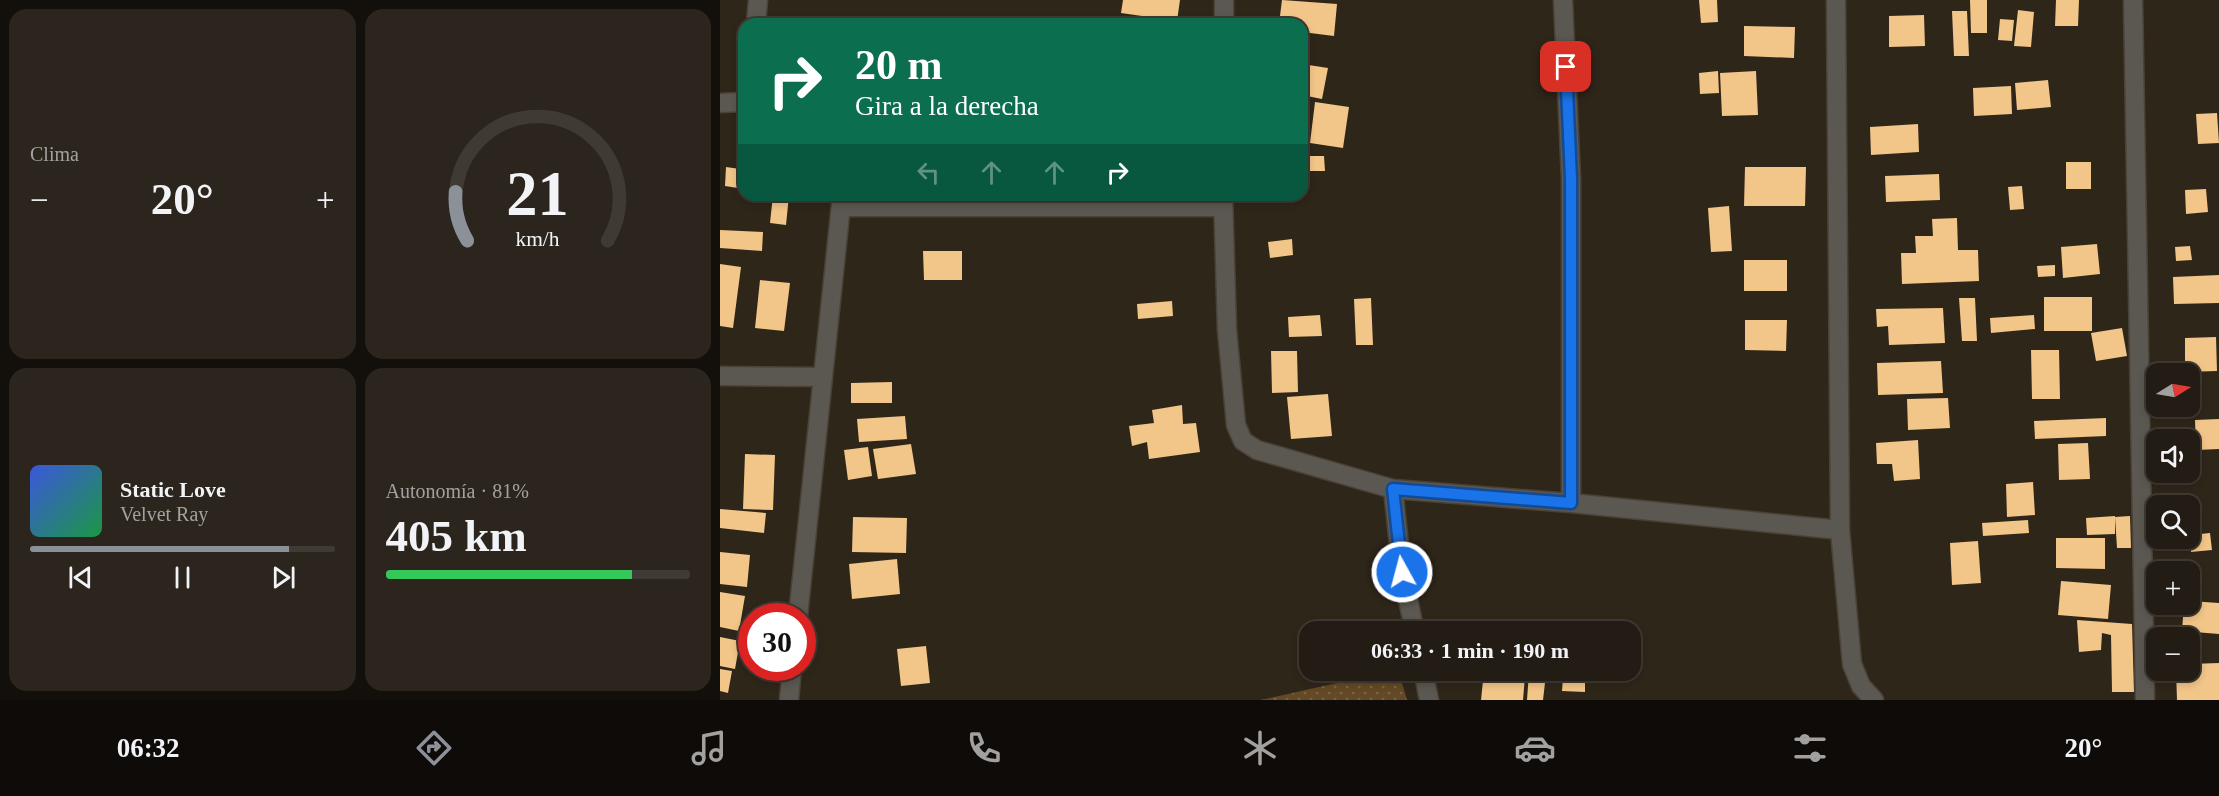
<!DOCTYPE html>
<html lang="es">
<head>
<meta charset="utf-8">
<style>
  :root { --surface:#231c14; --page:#2b251d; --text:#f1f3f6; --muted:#a3a1a0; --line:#403a34; --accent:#8c9099 }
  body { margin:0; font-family:Georgia,serif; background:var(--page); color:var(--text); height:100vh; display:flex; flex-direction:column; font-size:22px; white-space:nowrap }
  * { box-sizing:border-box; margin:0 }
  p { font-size:20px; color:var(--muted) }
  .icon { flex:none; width:33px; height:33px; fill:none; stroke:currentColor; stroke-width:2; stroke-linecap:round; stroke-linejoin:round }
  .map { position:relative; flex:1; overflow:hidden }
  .drawer { display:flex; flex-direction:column; gap:9px; padding:9px; background:#130f0b; width:720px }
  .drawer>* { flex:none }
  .hud { position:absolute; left:18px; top:18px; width:570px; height:183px; border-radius:18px; box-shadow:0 3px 9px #0003,0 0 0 2px var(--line); background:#0b6e4f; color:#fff; overflow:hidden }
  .needle { width:39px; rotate:79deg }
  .tools { position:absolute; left:1426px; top:363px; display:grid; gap:12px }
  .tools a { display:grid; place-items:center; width:54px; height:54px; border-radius:12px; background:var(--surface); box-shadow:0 3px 9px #0003,0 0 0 2px var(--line); font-size:30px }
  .speed { position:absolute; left:18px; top:603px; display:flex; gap:12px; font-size:30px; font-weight:700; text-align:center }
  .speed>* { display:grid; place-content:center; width:78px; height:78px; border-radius:50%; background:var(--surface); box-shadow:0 3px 9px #0003,0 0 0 2px var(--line); line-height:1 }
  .speed .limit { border:9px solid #d22; background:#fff; color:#111 }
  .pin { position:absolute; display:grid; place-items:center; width:51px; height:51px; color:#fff; margin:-26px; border-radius:12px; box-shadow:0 3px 9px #0006 }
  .me { position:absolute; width:66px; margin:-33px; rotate:353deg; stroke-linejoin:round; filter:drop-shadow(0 0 4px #0008) }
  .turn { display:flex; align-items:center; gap:21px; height:126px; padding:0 18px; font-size:27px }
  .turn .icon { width:78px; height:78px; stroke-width:2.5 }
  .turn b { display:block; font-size:42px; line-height:51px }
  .lanes { display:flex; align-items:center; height:57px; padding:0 18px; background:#0003; justify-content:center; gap:30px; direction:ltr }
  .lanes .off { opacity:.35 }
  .big { font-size:45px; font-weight:700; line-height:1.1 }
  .drawer .card { flex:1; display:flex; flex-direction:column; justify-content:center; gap:9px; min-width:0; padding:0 21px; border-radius:18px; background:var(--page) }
  .drawer .dial { align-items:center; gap:0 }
  .dial svg { height:156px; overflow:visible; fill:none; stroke:var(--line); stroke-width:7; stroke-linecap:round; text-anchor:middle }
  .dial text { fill:var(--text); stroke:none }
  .song { display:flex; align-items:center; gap:18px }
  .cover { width:72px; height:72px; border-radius:9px; background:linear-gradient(135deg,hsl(230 70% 55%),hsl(140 70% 35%)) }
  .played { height:6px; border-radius:3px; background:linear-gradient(90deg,var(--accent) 85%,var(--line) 85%) }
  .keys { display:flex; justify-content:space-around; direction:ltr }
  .heat { display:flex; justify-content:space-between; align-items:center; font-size:33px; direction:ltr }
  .charge { height:9px; border-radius:4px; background:linear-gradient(90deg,#34c759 81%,var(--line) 0) }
  .drawer .tiles { flex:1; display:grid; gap:9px; grid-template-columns:repeat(2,1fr) }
  .trip { position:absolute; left:579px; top:621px; width:342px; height:60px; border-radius:18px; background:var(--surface); box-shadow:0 3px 9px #0003,0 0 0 2px var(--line); font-weight:700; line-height:60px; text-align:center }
  .dock { display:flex; height:96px; justify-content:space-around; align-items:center; background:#0e0b08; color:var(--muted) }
  .dock .icon { width:42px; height:42px }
  .dock .current { color:var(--accent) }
  .dock b { font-size:27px; color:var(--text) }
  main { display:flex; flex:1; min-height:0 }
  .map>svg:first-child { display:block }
</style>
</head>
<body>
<main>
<section class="drawer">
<div class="tiles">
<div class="card"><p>Clima</p>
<div class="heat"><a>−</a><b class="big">20°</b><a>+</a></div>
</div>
<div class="card dial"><svg viewBox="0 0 100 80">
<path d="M14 69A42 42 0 1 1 86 69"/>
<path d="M14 69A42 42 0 0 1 8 44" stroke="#8c9099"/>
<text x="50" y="56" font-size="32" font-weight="700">21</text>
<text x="50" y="72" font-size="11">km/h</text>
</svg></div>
<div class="card">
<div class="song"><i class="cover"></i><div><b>Static Love</b><p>Velvet Ray</p></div></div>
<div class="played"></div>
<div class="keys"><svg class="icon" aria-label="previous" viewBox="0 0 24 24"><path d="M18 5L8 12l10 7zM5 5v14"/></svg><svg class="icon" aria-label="pause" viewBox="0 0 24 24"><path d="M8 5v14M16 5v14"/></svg><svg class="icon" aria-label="next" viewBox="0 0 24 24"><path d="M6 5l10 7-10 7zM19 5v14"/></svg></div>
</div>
<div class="card"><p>Autonomía · 81%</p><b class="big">405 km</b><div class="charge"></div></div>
</div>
</section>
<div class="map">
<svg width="1499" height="700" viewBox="0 0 1499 700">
  <defs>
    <pattern id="park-dots" width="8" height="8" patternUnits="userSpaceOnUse" patternTransform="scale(1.5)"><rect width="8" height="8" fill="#634925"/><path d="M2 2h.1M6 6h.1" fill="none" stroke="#7a6445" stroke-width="1.8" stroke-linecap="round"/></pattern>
  </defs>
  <rect width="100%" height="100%" fill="#2f261a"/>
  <!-- park -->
  <path fill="url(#park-dots)" d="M 666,672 L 682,683 L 687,700 L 541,700 Z"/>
  <!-- building -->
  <path fill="#f2c588" d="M 403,0 L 460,0 L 457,21 L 401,13 Z
    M 562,0 L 617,4 L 614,36 L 582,32 L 582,24 L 559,24 Z
    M 979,0 L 997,0 L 998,22 L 981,23 Z
    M 1250,0 L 1267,0 L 1267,33 L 1251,33 Z
    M 1336,0 L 1359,0 L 1358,26 L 1335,26 Z
    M 1298,10 L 1314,12 L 1311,47 L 1294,46 Z
    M 1232,11 L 1247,11 L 1249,56 L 1234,56 Z
    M 1204,15 L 1205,46 L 1169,47 L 1169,16 Z
    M 1280,19 L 1294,20 L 1292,41 L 1278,40 Z
    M 1024,26 L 1075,27 L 1074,58 L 1024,56 Z
    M 582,64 L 608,68 L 602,99 L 582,95 Z
    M 998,71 L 999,93 L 980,94 L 979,73 Z
    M 1036,71 L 1038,115 L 1002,116 L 1000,73 Z
    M 1328,80 L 1331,107 L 1297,110 L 1295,83 Z
    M 1291,86 L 1292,114 L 1254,116 L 1253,88 Z
    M 595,102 L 629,107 L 623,148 L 590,143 Z
    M 1497,113 L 1499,143 L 1478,144 L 1476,114 Z
    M 1198,124 L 1199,152 L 1151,155 L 1150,127 Z
    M 582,156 L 604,156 L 605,171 L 582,171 Z
    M 1346,162 L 1371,162 L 1371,189 L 1346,189 Z
    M 6,167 L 20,169 L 18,188 L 5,186 Z
    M 1025,167 L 1086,167 L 1085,206 L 1024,206 Z
    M 1219,174 L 1220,200 L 1166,202 L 1165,176 Z
    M 1302,186 L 1304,209 L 1290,210 L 1288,187 Z
    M 1486,189 L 1488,212 L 1466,214 L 1465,190 Z
    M 53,195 L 69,195 L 66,225 L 50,223 Z
    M 1009,206 L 1012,251 L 991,252 L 988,208 Z
    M 1237,218 L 1238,250 L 1258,250 L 1259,281 L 1182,284 L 1181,253 L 1196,253 L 1195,236 L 1213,236 L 1212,219 Z
    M 0,230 L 43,232 L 42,251 L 0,248 Z
    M 572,239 L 573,255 L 550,258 L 548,242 Z
    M 1377,244 L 1380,274 L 1343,278 L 1341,247 Z
    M 1470,246 L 1472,260 L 1456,261 L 1455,247 Z
    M 203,251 L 242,251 L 242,280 L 204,280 Z
    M 1024,260 L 1067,260 L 1067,291 L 1024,291 Z
    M 0,264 L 21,267 L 13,328 L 0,326 Z
    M 1335,265 L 1335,276 L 1318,277 L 1317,266 Z
    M 1499,275 L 1499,303 L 1454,304 L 1453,277 Z
    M 40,280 L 70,283 L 64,331 L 35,328 Z
    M 1324,297 L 1372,297 L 1372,331 L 1324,331 Z
    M 651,298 L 653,345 L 636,345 L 634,299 Z
    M 1239,298 L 1255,298 L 1257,341 L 1242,341 Z
    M 452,301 L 453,316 L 418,319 L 417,304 Z
    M 1223,308 L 1225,343 L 1169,345 L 1168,326 L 1157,327 L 1156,309 Z
    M 600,315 L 602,336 L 569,337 L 568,317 Z
    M 1314,315 L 1315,329 L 1271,333 L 1270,318 Z
    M 1025,320 L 1067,320 L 1066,351 L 1025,350 Z
    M 1402,328 L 1407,356 L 1376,361 L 1371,333 Z
    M 1496,337 L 1497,371 L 1465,372 L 1465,338 Z
    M 1311,350 L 1339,350 L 1340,399 L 1312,399 Z
    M 551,351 L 577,351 L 578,392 L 552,393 Z
    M 1221,361 L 1223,393 L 1158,395 L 1157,363 Z
    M 172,382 L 172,403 L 131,403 L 131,383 Z
    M 608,394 L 612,436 L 571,439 L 567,397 Z
    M 1228,398 L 1230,428 L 1188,430 L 1187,399 Z
    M 462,405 L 463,424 L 476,423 L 480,452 L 429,459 L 427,442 L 412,446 L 409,426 L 434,423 L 432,410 Z
    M 185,416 L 187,439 L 139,442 L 137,419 Z
    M 1386,418 L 1386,436 L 1315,439 L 1314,421 Z
    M 1499,419 L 1499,449 L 1476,450 L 1475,420 Z
    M 1198,440 L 1200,479 L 1174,481 L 1172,464 L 1157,464 L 1156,443 Z
    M 1368,443 L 1370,479 L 1339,480 L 1338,444 Z
    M 191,444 L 196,474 L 158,479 L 153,449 Z
    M 148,447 L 152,476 L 128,480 L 124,450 Z
    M 25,454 L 55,455 L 53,510 L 23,509 Z
    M 1313,482 L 1315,515 L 1287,517 L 1286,484 Z
    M 0,509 L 46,513 L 44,533 L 0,528 Z
    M 1395,516 L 1395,534 L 1367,535 L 1366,518 Z
    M 1410,516 L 1411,548 L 1397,548 L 1395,517 Z
    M 133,517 L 187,518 L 186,553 L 132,552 Z
    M 1308,520 L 1309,533 L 1263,536 L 1262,523 Z
    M 1490,533 L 1492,550 L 1471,552 L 1470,535 Z
    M 1336,538 L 1385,538 L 1385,569 L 1336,568 Z
    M 1258,541 L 1261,583 L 1232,585 L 1230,543 Z
    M 0,552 L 30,555 L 27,587 L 0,584 Z
    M 177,559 L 180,594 L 132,599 L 129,564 Z
    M 1341,581 L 1391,585 L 1388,619 L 1338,615 Z
    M 0,592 L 25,596 L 19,631 L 0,627 Z
    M 1470,601 L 1499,603 L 1499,634 L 1462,631 L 1464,604 L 1470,604 Z
    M 1357,620 L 1412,624 L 1414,692 L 1392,692 L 1391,635 L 1382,633 L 1381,650 L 1359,652 Z
    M 0,637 L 20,641 L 15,669 L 0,666 Z
    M 206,646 L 210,683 L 181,686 L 177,649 Z
    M 1499,663 L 1499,700 L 1457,700 L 1456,670 L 1470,670 L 1470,664 Z
    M 0,669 L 12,671 L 8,693 L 0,691 Z
    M 764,671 L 805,676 L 803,700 L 761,700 Z
    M 809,672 L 826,674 L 823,700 L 807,700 Z
    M 843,677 L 865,677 L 865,692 L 842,691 Z"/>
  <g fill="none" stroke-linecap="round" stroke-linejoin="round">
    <defs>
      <path id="minor" d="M 843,0 L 851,179 L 851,503
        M 1116,0 L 1120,530 L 1132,664 L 1141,686 L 1154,700
        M 1413,0 L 1425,700
        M 36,24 L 38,0
        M 504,24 L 504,0
        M 0,103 L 24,102
        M 503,195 L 507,330 L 516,425 L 523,441 L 537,450 L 673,489 L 851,503 L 1120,530
        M 122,207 L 503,207
        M 0,376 L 103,377
        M 673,489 L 682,572 L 695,632
        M 78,616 L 122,195
        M 703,670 L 709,700
        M 69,700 L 72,668"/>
    </defs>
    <!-- minor casing -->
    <use href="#minor" stroke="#4b4237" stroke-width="21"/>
    <!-- minor -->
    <use href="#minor" stroke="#5b5751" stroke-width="18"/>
  </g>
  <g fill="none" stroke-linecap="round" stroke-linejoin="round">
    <defs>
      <path id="route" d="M 682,572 L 673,489 L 851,503 L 851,179 L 846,67"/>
    </defs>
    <!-- route casing -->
    <use href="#route" stroke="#114b97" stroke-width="15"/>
    <!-- route -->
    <use href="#route" stroke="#1a73e8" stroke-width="10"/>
  </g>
</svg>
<div class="tools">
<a><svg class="needle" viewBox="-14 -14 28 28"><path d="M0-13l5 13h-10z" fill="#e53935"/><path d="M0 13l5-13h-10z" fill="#a3a1a0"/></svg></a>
<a><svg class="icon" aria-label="sound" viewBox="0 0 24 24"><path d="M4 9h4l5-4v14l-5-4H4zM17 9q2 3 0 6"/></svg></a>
<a><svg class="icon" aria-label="search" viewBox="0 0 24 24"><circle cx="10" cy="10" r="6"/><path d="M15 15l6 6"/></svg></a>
<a>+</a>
<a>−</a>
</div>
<div class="speed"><div class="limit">30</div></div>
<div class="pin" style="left:846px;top:67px;background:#d93025"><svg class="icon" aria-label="arrive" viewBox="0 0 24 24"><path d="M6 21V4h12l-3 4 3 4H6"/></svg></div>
<svg class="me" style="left:682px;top:572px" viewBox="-20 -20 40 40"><circle r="17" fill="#1a73e8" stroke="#fff" stroke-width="3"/><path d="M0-11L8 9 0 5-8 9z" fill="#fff"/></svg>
<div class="trip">06:33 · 1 min · 190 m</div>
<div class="hud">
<div class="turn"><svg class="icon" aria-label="right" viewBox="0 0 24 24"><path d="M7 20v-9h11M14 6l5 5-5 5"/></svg><div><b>20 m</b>Gira a la derecha</div></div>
<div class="lanes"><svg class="icon off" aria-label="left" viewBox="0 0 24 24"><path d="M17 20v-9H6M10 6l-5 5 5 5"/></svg><svg class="icon off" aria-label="ahead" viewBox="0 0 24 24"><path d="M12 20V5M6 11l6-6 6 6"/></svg><svg class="icon off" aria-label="ahead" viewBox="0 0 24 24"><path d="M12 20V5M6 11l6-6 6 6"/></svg><svg class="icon" aria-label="right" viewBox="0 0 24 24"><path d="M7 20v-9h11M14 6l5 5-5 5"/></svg></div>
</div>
</div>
</main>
<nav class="dock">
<b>06:32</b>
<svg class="icon current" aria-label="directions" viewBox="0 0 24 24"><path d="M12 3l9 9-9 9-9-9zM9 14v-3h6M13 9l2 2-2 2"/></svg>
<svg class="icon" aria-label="music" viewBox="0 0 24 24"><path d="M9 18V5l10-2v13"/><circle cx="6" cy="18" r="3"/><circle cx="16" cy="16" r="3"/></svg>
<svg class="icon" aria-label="phone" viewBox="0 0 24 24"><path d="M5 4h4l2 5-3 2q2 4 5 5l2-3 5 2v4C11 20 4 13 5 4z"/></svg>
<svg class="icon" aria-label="climate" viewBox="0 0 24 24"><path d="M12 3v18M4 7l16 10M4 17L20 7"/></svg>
<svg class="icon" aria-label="car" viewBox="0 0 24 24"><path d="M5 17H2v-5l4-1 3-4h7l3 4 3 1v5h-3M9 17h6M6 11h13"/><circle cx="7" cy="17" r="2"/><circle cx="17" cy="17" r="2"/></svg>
<svg class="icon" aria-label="filters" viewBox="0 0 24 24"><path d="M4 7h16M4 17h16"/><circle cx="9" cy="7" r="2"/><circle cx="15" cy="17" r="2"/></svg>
<b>20°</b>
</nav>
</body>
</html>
